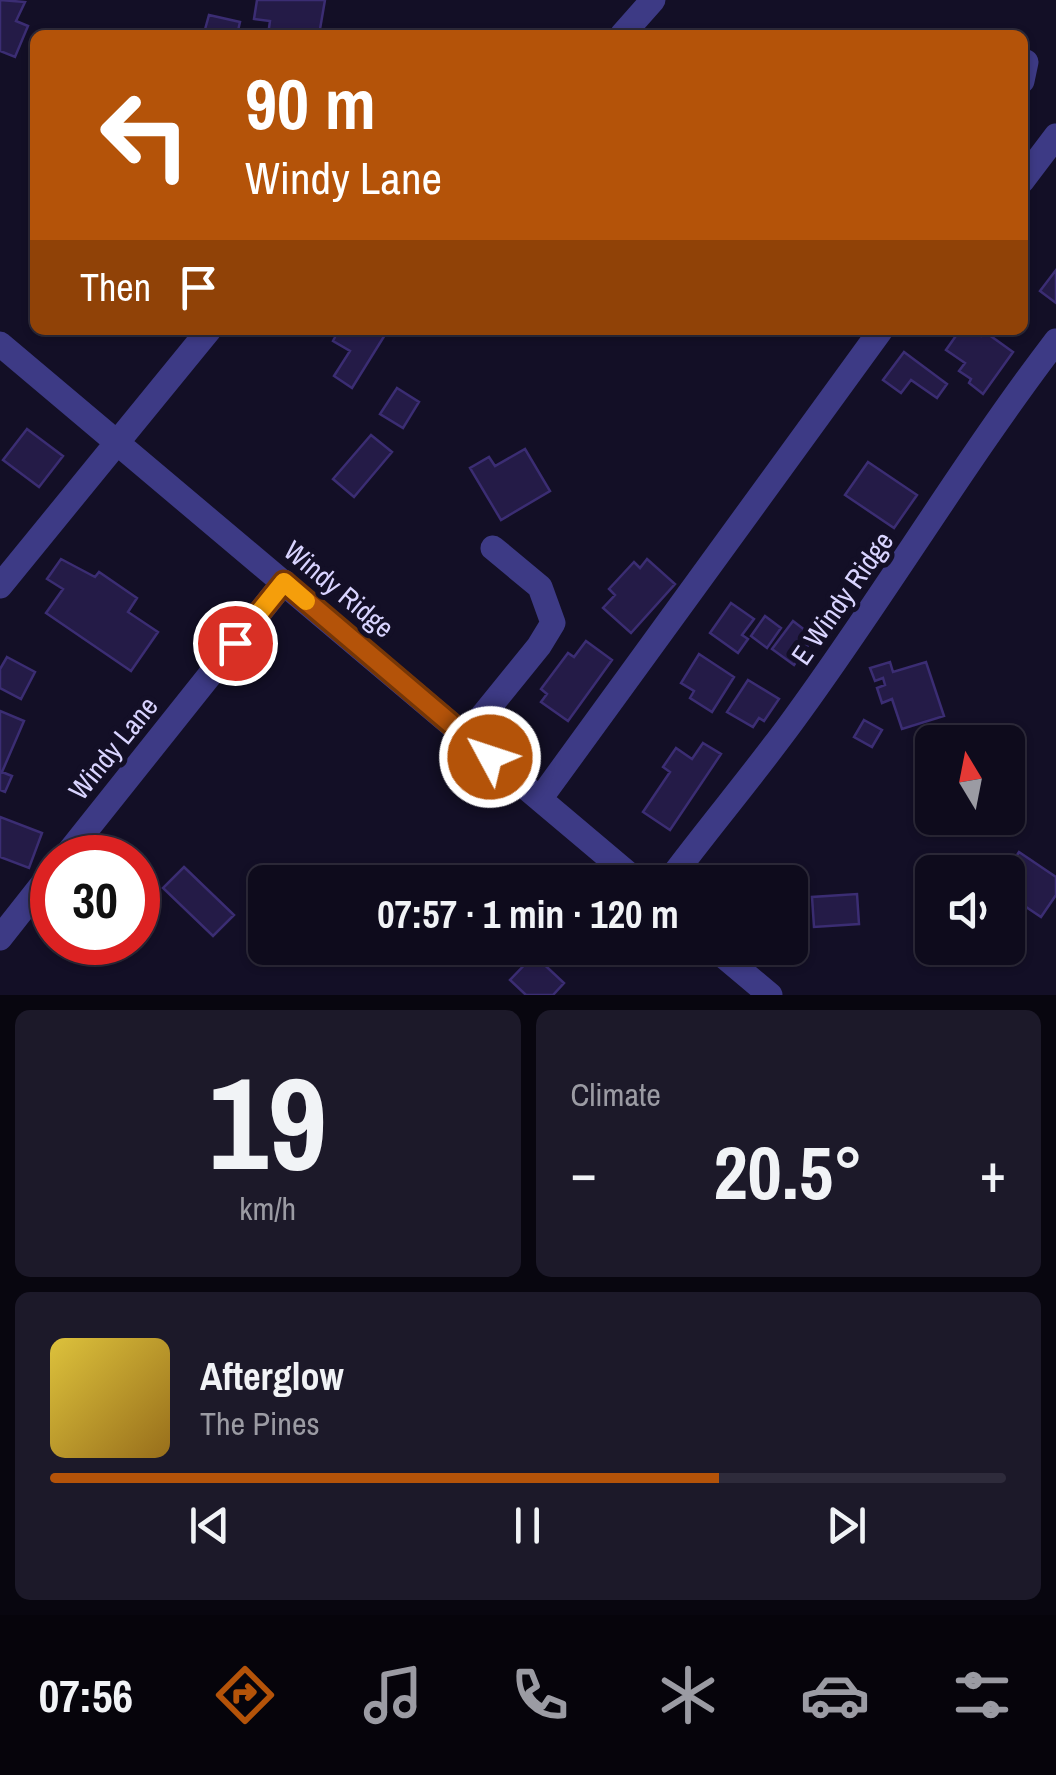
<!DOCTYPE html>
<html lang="en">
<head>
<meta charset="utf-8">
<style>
  :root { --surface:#0e0b1c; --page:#1c1929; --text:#f1f3f6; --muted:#9b9ba3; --line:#2e2b3b; --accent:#b45309 }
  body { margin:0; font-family:"Archivo Narrow",sans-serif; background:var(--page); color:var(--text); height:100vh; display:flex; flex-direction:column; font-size:38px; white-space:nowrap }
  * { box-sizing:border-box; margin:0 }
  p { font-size:32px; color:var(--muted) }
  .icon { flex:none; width:55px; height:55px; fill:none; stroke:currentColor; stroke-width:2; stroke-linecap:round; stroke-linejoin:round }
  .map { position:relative; height:995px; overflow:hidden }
  .drawer { display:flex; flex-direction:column; gap:15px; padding:15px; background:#08060f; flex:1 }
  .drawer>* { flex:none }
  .banner { position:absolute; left:30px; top:30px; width:998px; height:305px; border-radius:15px; box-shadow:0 2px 8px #0004,0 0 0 2px var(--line); background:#b45309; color:#fff; overflow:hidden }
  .needle { width:65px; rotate:350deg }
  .fabs { position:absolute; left:915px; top:725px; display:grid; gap:20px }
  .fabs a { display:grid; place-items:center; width:110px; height:110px; border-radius:15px; background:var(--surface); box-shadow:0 2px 8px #0004,0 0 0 2px var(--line); font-size:50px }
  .speed { position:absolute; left:30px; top:835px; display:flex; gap:20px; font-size:50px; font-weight:700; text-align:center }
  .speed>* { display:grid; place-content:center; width:130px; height:130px; border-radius:50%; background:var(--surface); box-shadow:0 2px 8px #0004,0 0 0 2px var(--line); line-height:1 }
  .speed .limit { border:15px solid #d22; background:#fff; color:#111 }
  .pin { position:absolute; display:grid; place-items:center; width:85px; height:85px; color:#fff; margin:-42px; border:5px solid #fff; border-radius:50%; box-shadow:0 2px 10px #0007 }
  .me { position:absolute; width:110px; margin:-55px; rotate:310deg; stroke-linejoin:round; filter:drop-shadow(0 0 8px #0008) }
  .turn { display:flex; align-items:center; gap:35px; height:210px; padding:0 50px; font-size:45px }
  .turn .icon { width:130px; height:130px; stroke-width:2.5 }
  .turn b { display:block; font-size:70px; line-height:85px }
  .then { display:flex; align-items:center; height:95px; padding:0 50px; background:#0003; gap:20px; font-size:38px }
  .big { font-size:75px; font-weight:700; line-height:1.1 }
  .drawer .widget { flex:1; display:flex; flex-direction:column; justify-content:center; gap:15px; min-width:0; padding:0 35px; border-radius:15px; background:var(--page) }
  .drawer .dial { align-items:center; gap:0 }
  .dial b { font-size:130px; line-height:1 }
  .song { display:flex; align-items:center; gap:30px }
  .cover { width:120px; height:120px; border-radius:15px; background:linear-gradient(135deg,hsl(50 70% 55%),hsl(40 70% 35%)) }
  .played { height:10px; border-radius:5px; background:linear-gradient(90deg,var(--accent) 70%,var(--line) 70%) }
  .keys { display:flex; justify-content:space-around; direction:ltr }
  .heat { display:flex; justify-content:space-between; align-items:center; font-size:55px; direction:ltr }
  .drawer .tiles { flex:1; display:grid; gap:15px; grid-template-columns:1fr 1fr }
  .widget:last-child { grid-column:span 2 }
  .trip { position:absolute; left:248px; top:865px; width:560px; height:100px; border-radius:15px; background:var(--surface); box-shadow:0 2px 8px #0004,0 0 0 2px var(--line); font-weight:700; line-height:100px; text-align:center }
  .menu { display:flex; height:160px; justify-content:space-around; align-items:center; background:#06040b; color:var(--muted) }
  .menu .icon { width:70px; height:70px }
  .menu .selected { color:var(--accent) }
  .menu b { font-size:45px; color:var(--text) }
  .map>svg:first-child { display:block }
</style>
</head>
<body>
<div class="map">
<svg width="1056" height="995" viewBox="0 0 1056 995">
  <rect width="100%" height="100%" fill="#130f26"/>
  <!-- building -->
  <path fill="#241b47" stroke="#3b2d73" stroke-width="2.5" d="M 0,0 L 25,2 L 16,21 L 28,26 L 15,57 L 0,51 Z
    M 257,0 L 325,0 L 319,35 L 293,35 L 293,32 L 283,30 L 283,35 L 268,35 L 270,21 L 254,19 Z
    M 209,15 L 240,22 L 237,35 L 204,33 Z
    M 1056,270 L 1056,303 L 1040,291 Z
    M 324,330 L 388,330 L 352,388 L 334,376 L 350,351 L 333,341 L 335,337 Z
    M 960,330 L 972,330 L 981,336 L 985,332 L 1013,352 L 983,394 L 969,383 L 971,379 L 959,371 L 965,363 L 946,350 Z
    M 904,352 L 947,384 L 937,398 L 911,380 L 901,393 L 883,380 Z
    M 397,388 L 419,402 L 403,428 L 380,414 Z
    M 27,429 L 63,456 L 39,487 L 3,460 Z
    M 371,435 L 392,452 L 354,497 L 333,479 Z
    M 525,449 L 550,491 L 501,520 L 470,468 L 489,457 L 495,466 Z
    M 868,462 L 917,495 L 894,528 L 845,495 Z
    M 61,559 L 95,577 L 99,572 L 137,598 L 128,612 L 158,632 L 131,671 L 46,613 L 63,589 L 47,579 Z
    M 647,559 L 675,584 L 631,633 L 603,608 L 615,595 L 609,589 L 634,562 L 640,568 Z
    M 731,603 L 754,619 L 742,635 L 748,639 L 738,653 L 710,633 Z
    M 765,616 L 781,628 L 767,648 L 751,636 Z
    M 793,621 L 814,637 L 794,665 L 772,649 Z
    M 586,641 L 612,660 L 568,721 L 541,702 L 547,694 L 541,689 L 568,653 L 574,657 Z
    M 699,654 L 734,677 L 712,712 L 690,698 L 694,691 L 681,683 Z
    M 7,657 L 35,672 L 21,699 L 0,688 L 0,669 Z
    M 890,662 L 893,672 L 926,662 L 944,716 L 902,729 L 892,699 L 882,703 L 877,688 L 885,685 L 883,678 L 875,681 L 870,668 Z
    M 748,680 L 779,699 L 764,721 L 759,718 L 753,727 L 727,712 Z
    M 0,711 L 24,721 L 2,772 L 12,776 L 5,792 L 0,790 Z
    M 864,720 L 882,730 L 872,747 L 854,737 Z
    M 703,743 L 721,754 L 670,830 L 643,812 L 670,772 L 663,767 L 676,748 L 692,759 Z
    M 0,817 L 42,833 L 29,868 L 0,857 Z
    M 1019,852 L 1056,877 L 1056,895 L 1041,917 L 1008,895 L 1006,872 Z
    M 184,867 L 234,915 L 213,936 L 163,888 Z
    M 402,868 L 452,873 L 451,882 L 401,882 Z
    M 857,894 L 859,924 L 814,927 L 812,897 Z
    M 534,955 L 564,983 L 553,995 L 526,995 L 510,980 Z"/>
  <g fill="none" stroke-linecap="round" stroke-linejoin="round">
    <!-- minor -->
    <path stroke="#3d3a85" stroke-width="25" d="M 622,35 L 653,0
      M 1022,81 L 1026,62
      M 1022,181 L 1056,136
      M 0,344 L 638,882
      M 0,586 L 209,330
      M 466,736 L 539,646 L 553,623 L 540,587 L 493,548
      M 540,799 L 881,330
      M 64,858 L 284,582
      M 668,882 C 709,827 754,774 794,719 C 885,595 963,463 1056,341
      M 0,938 L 52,872
      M 714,948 L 770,995"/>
  </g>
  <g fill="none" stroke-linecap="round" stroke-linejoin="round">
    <defs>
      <path id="route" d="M 235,643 L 284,582 L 490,757"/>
    </defs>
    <!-- route casing -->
    <use href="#route" stroke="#753606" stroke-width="25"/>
    <!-- route -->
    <use href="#route" stroke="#b45309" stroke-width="18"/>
    <!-- slow -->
    <path stroke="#f59e0b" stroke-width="18" d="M 258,614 L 284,582 L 306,601"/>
  </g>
  <g text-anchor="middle" stroke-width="10" stroke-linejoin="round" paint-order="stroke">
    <!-- street labels -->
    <g font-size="28" fill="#d9d4ff" stroke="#130f26">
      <text transform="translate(339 589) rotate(40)" y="10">Windy Ridge</text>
      <text transform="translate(842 598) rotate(-55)" y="10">E Windy Ridge</text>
      <text transform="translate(113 748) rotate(-51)" y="10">Windy Lane</text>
    </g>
  </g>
</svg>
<div class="fabs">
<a><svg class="needle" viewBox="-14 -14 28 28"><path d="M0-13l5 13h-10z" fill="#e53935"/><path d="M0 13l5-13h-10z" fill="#9b9ba3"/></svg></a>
<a><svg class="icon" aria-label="sound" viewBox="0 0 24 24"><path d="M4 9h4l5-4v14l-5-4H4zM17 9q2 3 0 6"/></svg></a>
</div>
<div class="speed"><div class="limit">30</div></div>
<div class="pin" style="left:235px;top:643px;background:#d93025"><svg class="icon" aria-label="arrive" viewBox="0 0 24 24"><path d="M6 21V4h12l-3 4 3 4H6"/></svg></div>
<svg class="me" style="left:490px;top:757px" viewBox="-20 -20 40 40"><circle r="17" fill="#b45309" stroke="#fff" stroke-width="3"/><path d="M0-11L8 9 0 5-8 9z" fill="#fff"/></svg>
<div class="trip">07:57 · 1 min · 120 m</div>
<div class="banner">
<div class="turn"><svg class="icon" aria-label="left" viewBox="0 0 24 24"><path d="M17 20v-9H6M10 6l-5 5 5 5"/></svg><div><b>90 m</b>Windy Lane</div></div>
<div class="then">Then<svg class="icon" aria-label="arrive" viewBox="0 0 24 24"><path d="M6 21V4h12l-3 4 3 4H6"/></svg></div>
</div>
</div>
<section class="drawer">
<div class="tiles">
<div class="widget dial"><b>19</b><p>km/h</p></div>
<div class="widget"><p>Climate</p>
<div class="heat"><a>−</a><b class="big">20.5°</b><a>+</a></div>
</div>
<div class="widget">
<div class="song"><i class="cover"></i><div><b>Afterglow</b><p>The Pines</p></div></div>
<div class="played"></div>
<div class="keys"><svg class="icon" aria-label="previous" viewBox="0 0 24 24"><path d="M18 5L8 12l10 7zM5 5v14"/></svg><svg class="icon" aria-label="pause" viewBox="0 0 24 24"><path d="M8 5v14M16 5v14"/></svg><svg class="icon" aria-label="next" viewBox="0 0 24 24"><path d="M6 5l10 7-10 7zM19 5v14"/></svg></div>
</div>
</div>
</section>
<nav class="menu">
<b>07:56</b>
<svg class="icon selected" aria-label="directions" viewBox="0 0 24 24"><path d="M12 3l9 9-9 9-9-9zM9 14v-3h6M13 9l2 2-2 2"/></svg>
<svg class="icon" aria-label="music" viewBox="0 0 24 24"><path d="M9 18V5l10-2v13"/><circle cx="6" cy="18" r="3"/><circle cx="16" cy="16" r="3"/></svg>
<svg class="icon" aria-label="phone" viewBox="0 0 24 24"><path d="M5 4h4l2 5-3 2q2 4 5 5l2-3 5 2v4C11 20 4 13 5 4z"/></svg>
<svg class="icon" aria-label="climate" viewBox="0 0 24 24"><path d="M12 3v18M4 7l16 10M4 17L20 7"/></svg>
<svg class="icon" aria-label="car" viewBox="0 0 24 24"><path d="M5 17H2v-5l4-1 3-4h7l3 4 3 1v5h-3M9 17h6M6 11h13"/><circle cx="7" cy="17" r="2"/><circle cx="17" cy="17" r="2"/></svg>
<svg class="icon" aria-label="filters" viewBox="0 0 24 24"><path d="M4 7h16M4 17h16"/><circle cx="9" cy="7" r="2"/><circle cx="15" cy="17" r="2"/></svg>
</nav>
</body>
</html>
